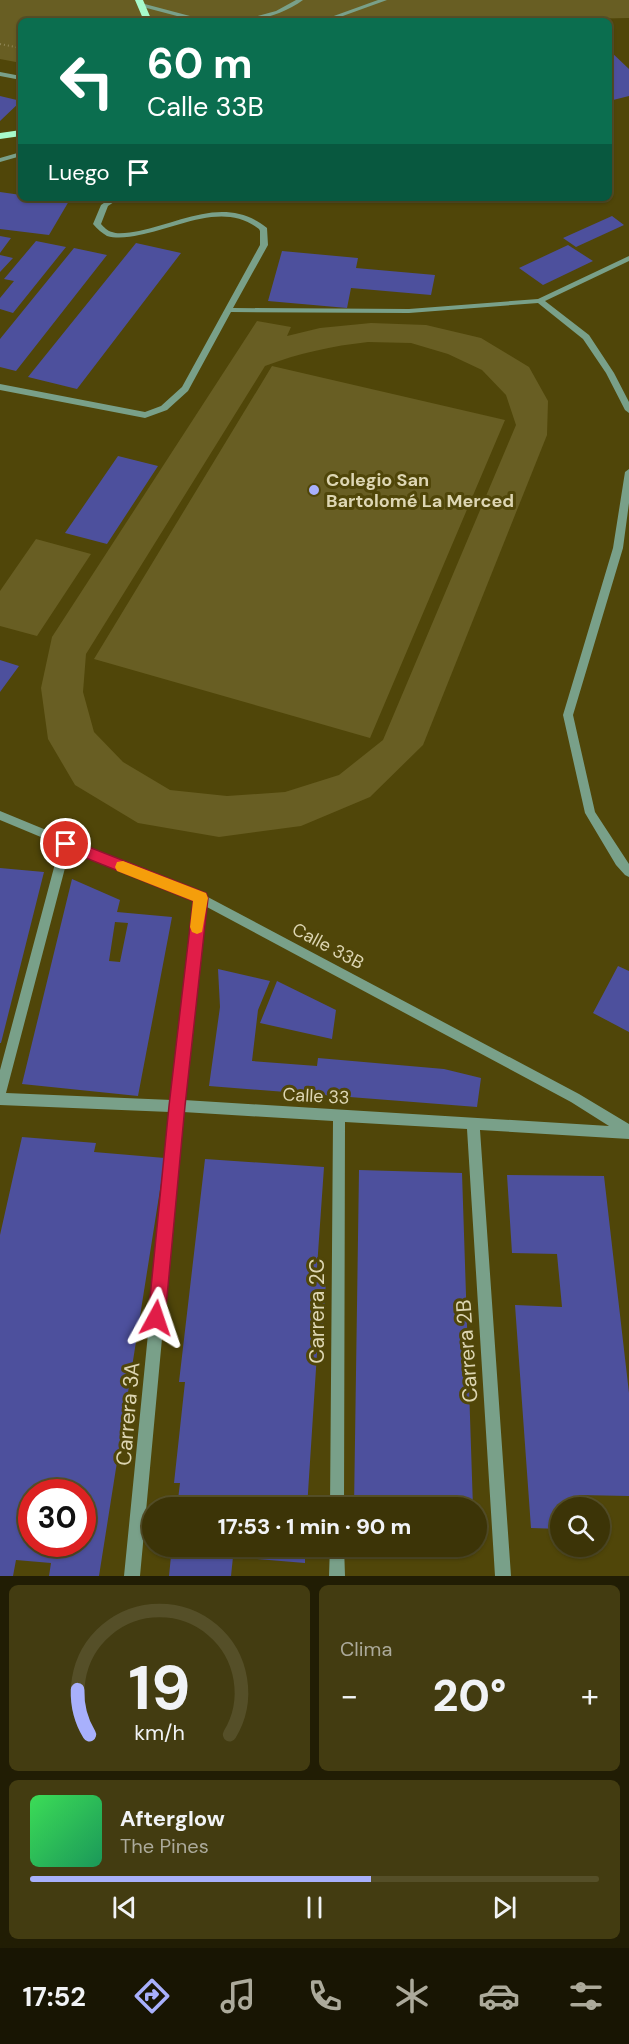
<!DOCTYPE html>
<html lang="es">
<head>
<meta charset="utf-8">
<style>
  :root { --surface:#3c3407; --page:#433c11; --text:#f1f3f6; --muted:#acaa9b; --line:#554f28; --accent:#a8b0fc }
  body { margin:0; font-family:"DM Sans",sans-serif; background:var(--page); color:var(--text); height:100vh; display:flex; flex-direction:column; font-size:22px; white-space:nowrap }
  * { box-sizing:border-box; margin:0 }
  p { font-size:20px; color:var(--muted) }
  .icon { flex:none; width:33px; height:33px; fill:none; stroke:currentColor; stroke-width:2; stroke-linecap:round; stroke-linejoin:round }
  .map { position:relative; height:1576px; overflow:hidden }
  .drawer { display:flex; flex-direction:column; gap:9px; padding:9px; background:#211d04; flex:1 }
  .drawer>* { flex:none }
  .top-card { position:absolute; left:18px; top:18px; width:594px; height:183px; border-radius:9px; box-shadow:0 2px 4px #0004,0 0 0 2px var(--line); background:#0b6e4f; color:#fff; overflow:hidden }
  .controls { position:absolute; left:550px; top:1497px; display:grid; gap:12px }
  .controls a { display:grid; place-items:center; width:60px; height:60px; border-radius:50%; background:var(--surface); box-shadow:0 2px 4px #0004,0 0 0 2px var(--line); font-size:30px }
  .speed { position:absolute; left:18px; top:1479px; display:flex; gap:12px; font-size:30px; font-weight:700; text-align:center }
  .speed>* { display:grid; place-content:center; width:78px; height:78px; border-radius:50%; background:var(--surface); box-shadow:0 2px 4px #0004,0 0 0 2px var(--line); line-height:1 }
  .speed .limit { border:9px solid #d22; background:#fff; color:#111 }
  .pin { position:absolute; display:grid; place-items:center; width:51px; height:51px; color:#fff; margin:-26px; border:3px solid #fff; border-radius:50%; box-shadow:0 2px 6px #0007 }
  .me { position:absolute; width:66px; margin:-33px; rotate:5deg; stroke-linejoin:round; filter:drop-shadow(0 0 4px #0008) }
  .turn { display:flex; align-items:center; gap:21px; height:126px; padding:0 30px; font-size:27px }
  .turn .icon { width:78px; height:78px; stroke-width:2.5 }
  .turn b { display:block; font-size:42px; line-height:51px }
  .then { display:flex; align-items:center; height:57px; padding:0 30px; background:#0003; gap:12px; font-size:22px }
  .big { font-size:45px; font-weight:800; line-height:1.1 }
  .drawer .widget { flex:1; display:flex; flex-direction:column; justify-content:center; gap:9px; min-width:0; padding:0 21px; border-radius:9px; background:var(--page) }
  .drawer .dial { align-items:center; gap:0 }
  .dial svg { height:156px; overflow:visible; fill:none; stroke:var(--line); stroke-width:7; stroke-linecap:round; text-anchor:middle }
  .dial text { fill:var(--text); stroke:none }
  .song { display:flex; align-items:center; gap:18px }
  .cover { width:72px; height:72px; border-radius:9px; background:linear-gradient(135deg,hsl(130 70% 55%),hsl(150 70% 35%)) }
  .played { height:6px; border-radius:3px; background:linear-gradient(90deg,var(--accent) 60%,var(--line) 60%) }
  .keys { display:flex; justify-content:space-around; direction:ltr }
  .heat { display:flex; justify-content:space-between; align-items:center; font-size:33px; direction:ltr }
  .drawer .tiles { flex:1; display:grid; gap:9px; grid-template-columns:1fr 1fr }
  .widget:last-child { grid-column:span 2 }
  .trip { position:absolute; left:142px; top:1497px; width:345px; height:60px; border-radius:30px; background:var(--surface); box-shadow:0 2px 4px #0004,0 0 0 2px var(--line); font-weight:800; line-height:60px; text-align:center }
  .tabs { display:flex; height:96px; justify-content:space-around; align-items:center; background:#181503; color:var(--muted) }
  .tabs .icon { width:42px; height:42px }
  .tabs .selected { color:var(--accent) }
  .tabs b { font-size:27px; color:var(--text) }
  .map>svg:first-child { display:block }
</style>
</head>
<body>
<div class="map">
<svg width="629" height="1576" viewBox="0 0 629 1576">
  <rect width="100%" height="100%" fill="#504609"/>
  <!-- green -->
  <path fill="#685e23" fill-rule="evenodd" d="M 0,0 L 629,0 L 629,18 L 483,21 L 21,21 L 21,63 L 0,59 Z
    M 257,321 L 291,327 L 287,336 L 320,328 L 371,323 L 426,325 L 481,338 L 529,367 L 548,401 L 547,435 L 423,745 L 370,797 L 301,826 L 219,837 L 138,823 L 75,785 L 48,739 L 41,688 L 52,637 ZM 368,342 L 411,343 L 448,354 L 482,370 L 506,395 L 516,425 L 383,740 L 339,775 L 285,792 L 227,796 L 170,790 L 123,762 L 94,732 L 83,692 L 86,654 L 265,366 C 299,353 332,346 368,342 Z
    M 272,366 L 505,420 L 370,738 L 94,659 Z
    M 36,539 L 91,554 L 37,636 L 0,626 L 0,591 Z"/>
  <!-- building -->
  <path fill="#4d509d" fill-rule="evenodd" d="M 609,50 L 629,69 L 629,96 L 609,101 Z
    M 0,96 L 21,101 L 0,121 Z
    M 0,192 L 21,195 L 21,198 L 69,201 L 49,235 L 0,229 Z
    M 612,216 L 624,225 L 576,247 L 563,238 Z
    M 0,236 L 11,238 L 0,253 Z
    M 36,241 L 66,247 L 13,313 L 0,309 L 0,298 L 14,281 L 4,279 Z
    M 136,243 L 181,253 L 77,389 L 28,377 Z
    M 568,245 L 593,261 L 543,285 L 519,268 Z
    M 74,248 L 107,255 L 16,371 L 0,367 L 0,339 Z
    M 282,251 L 358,258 L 356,268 L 435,275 L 431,295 L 351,288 L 347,308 L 268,301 Z
    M 0,255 L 13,258 L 0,272 Z
    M 118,456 L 158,466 L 107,544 L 65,533 Z
    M 0,660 L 19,666 L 0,692 Z
    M 0,868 L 44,872 L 1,1043 L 0,1043 Z
    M 72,879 L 120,900 L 117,912 L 172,917 L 138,1096 L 22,1084 ZM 115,922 L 128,923 L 120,962 L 109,961 Z
    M 618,966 L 629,971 L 629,1032 L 593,1013 Z
    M 218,969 L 270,981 L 258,1010 L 252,1061 L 317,1066 L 318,1058 L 444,1069 L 481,1078 L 477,1107 L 209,1086 L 220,1007 Z
    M 277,981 L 336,1010 L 332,1039 L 260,1023 Z
    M 22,1137 L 96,1143 L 94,1152 L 165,1158 L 99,1576 L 49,1576 L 51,1563 L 16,1560 L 13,1576 L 0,1576 L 0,1235 ZM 32,1492 L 82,1492 L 82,1544 L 32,1544 Z
    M 205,1159 L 324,1167 L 316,1282 L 326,1282 L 322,1338 L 318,1338 L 307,1508 L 177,1508 L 180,1483 L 174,1483 L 185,1382 L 179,1382 Z
    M 359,1170 L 462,1173 L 473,1508 L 354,1508 Z
    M 507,1175 L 604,1176 L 629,1393 L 629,1496 L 579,1495 L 580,1508 L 561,1508 L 561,1529 L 531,1528 L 515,1305 L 562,1307 L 557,1254 L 512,1253 Z
    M 172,1546 L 305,1546 L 305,1563 L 233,1557 L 231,1576 L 169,1576 Z"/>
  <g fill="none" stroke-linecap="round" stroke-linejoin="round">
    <!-- path -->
    <path stroke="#8e8553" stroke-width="2" stroke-dasharray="1 3" stroke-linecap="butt" d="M 0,44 L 21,48"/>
    <!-- minor -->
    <path fill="#79a089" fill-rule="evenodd" d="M 296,0 L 303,0 C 285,13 261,21 239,21 L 276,11 Z
      M 378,0 L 387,0 L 329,21 L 320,21 Z
      M 141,3 L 205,20 L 206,21 L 196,21 L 139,6 L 138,5 Z
      M 0,72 L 21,76 L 21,80 L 0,76 Z
      M 21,152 L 21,156 L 0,162 L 0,158 Z
      M 111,198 L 120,198 L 108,206 L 101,224 C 104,227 107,231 112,232 C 119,235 131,232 139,231 C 183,222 226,195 267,228 L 268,245 L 233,308 L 409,309 L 538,299 L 629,256 L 629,261 L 545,301 L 589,335 L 614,373 L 629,402 L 629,413 L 625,410 L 606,373 L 583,339 L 538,303 L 409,313 L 231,312 L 188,391 L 167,410 L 145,418 L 0,390 L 0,384 L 145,412 L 161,406 L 182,387 L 260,245 L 260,231 L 259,229 C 223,201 179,228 139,235 C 130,237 117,239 107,236 C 102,233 97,229 93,224 L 101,205 Z
      M 629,469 L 629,503 L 623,548 L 573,715 L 595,812 L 629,864 L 629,877 L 625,875 L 616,865 L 585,813 L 563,715 L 613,548 L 625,472 Z
      M 0,811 L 204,895 L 579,1094 L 629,1124 L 629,1139 L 480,1130 L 511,1576 L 495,1576 L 467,1129 L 345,1122 L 344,1508 L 330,1508 L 333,1121 L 183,1112 L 140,1576 L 124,1576 L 170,1112 L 0,1105 L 0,1070 L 60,845 L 0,820 ZM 70,849 L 194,901 L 172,1100 L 6,1093 ZM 205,906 L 571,1102 L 609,1126 L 184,1100 Z
      M 330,1546 L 344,1546 L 345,1576 L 329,1576 Z"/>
    <!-- major -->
    <path fill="#a7facb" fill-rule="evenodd" d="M 135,0 L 143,0 L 152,21 L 144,21 Z
      M 21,130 L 21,136 L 0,139 L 0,133 Z"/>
  </g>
  <!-- route -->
  <path fill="#e11d48" stroke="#92132f" stroke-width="1.5" d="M 66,838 L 206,893 L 208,898 L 185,1106 L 165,1318 L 163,1324 L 156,1326 L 150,1324 L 148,1318 L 169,1106 L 193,901 L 61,848 L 59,844 L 61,840 Z"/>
  <!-- slow -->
  <path fill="#f59e0b" d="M 123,861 L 206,893 L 208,898 L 202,932 L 197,934 L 192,932 L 190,927 L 193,901 L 117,871 L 115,867 L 117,862 Z"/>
  <!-- markers -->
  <circle fill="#a8b0fc" stroke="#504609" stroke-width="2" cx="314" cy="490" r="6"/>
  <g text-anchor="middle" stroke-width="6" stroke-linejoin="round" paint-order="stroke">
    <!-- poi labels -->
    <g font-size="18" font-weight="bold" fill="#ddd6b3" stroke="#504609" text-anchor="start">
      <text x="326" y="486">Colegio San<tspan x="326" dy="21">Bartolomé La Merced</tspan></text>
    </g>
    <!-- street labels -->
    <g font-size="18" fill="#ddd6b3" stroke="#504609">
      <text transform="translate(328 946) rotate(28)" y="6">Calle 33B</text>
      <text transform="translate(316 1096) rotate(3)" y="6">Calle 33</text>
    </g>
    <!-- near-street labels -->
    <g font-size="21" fill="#ddd6b3" stroke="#504609">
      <text transform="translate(317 1311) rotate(-90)" y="7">Carrera 2C</text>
      <text transform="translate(467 1351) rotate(-94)" y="7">Carrera 2B</text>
      <text transform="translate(128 1414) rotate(-85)" y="7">Carrera 3A</text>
    </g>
  </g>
</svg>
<div class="controls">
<a><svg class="icon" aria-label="search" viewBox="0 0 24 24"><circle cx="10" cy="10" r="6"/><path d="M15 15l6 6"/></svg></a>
</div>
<div class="speed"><div class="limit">30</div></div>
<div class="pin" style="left:66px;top:844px;background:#d93025"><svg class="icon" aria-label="arrive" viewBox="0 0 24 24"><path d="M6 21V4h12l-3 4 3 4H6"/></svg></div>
<svg class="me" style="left:156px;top:1318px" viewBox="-20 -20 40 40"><path d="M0-17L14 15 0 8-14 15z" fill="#e11d48" stroke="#fff" stroke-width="4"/></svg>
<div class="trip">17:53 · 1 min · 90 m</div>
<div class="top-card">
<div class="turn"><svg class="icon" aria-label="left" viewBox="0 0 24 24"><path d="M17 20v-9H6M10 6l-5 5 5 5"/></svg><div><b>60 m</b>Calle 33B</div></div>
<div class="then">Luego<svg class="icon" aria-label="arrive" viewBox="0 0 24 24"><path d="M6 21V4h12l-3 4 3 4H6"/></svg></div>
</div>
</div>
<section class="drawer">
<div class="tiles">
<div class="widget dial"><svg viewBox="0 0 100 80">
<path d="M14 69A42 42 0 1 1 86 69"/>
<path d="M14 69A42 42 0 0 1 8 46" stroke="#a8b0fc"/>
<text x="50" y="56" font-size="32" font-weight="700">19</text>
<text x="50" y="72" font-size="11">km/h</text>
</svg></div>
<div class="widget"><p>Clima</p>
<div class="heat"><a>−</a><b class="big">20°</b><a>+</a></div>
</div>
<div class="widget">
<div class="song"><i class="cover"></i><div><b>Afterglow</b><p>The Pines</p></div></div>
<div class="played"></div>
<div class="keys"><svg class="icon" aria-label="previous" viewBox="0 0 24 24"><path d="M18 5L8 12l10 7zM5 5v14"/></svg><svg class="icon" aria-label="pause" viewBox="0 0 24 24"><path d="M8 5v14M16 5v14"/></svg><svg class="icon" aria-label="next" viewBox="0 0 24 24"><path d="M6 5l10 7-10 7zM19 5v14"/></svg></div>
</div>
</div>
</section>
<nav class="tabs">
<b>17:52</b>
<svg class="icon selected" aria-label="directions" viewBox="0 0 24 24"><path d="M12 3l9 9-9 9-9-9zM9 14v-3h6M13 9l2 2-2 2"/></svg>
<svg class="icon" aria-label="music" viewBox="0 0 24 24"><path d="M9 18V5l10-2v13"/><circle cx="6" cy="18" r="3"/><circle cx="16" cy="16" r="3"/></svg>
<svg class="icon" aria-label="phone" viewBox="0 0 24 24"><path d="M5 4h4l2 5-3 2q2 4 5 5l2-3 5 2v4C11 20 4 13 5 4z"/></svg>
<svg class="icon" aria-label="climate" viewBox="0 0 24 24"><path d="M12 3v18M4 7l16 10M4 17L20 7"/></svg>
<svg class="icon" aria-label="car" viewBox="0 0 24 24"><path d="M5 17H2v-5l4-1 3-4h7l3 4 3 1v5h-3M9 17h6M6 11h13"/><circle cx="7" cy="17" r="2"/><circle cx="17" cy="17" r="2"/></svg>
<svg class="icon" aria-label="filters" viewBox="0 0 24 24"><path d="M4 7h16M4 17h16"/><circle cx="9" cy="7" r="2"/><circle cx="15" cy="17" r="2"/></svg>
</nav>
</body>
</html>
